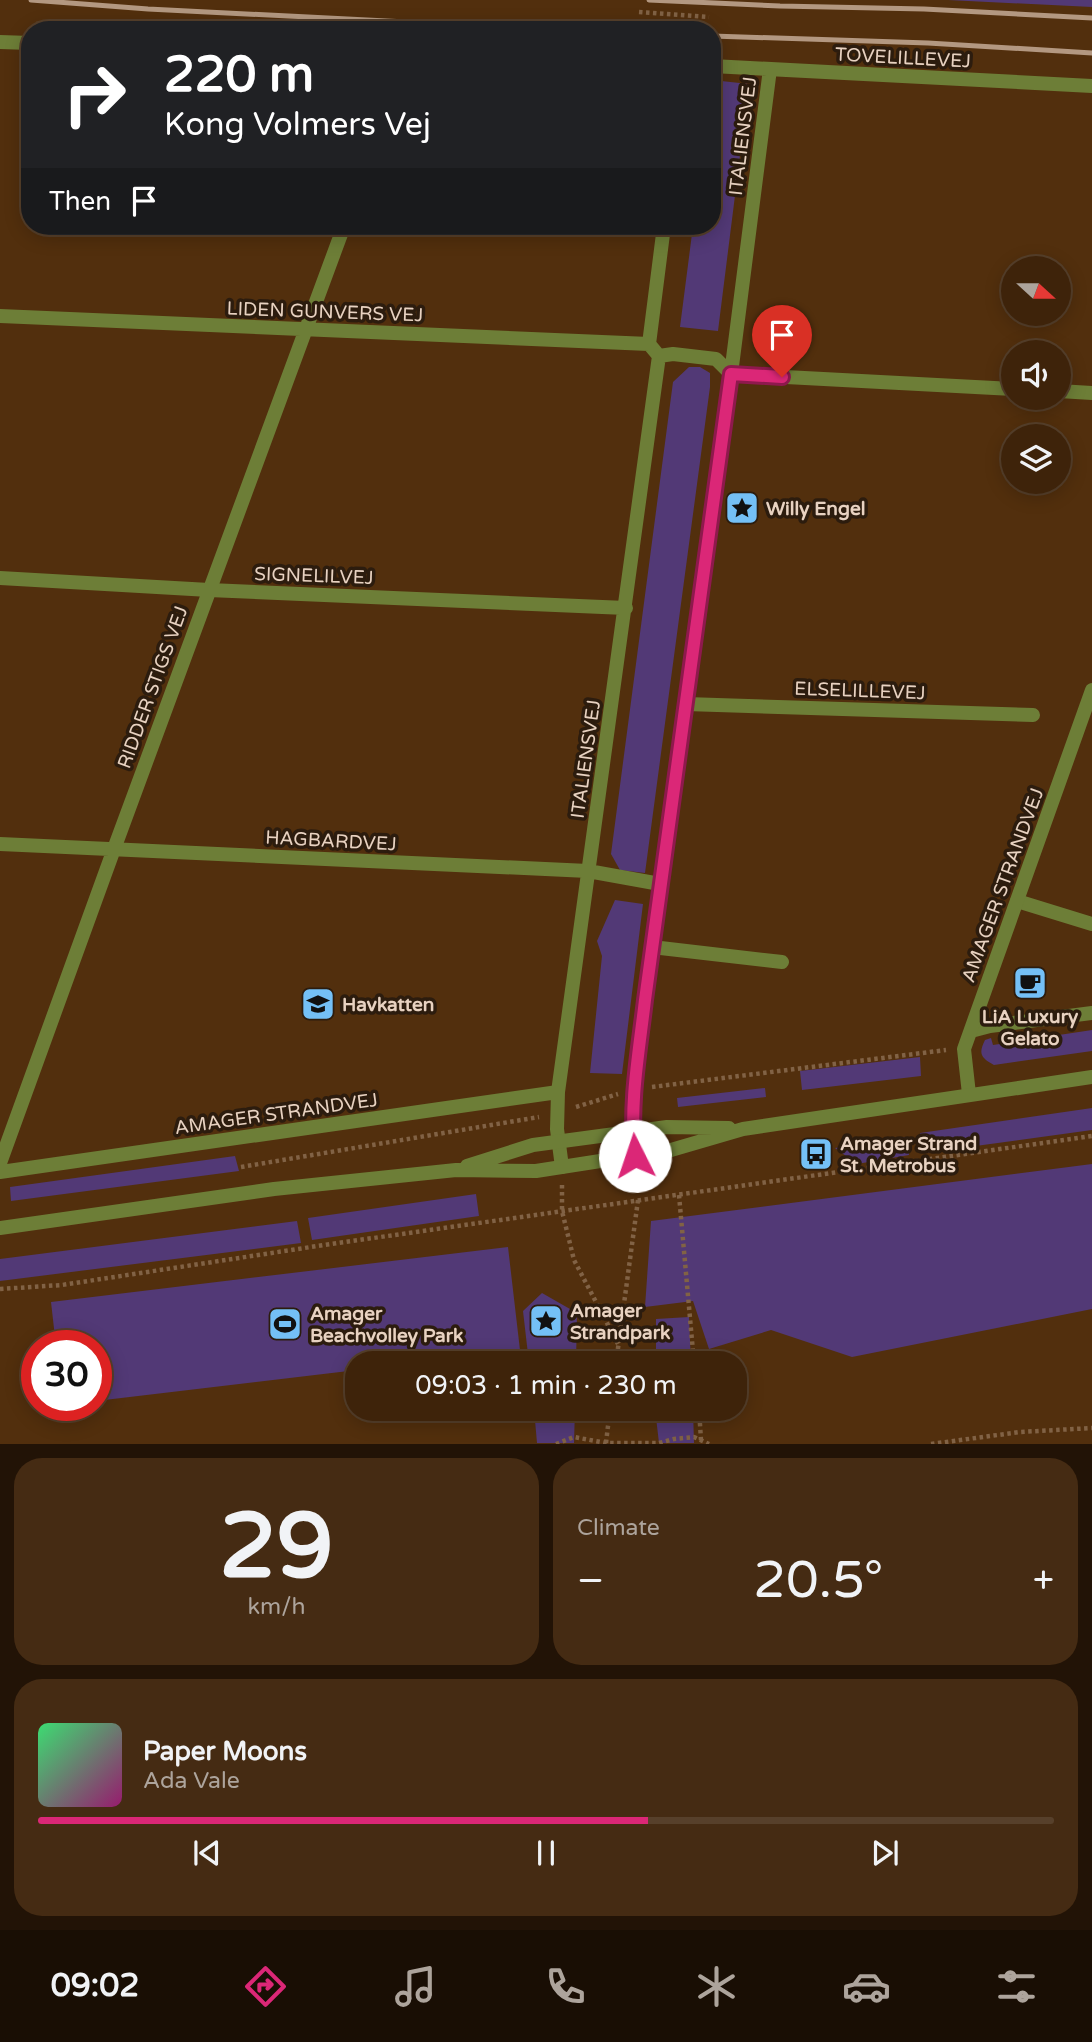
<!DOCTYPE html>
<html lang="en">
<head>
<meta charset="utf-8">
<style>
  :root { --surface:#3e230a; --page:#452b13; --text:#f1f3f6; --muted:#ada49c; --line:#57402b; --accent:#db2777 }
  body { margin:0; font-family:"Varela Round",sans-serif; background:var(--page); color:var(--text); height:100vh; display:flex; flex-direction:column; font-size:26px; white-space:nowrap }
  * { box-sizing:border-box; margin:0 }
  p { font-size:23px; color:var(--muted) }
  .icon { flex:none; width:38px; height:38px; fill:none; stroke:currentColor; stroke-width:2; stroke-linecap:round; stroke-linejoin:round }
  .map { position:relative; height:1444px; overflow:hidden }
  .drawer { display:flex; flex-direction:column; gap:14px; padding:14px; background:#221306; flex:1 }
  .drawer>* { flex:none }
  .guide { position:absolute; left:21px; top:21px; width:700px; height:214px; border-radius:28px; box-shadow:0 4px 18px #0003,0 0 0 2px var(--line); background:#202124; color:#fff; overflow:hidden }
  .needle { width:46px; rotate:111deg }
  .buttons { position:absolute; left:1001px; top:256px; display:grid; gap:14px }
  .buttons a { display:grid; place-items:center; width:70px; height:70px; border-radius:50%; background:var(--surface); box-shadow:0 4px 18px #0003,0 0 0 2px var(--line); font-size:35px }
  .speed { position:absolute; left:21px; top:1330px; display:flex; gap:14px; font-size:35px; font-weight:700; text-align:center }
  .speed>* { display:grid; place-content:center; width:91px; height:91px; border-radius:50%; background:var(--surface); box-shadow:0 4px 18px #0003,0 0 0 2px var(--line); line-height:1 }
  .speed .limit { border:10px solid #d22; background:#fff; color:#111 }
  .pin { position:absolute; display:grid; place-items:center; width:60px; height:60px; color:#fff; margin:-72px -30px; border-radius:50% 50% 50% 0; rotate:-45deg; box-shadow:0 0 7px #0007 }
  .pin .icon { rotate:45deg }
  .me { position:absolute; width:77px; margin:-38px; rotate:356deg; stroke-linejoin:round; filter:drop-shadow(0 0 5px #0008) }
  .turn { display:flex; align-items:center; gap:24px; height:147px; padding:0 28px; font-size:32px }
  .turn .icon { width:91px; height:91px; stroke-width:2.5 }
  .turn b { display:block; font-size:49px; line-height:60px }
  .then { display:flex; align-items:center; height:66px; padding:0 28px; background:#0003; gap:14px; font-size:26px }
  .big { font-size:52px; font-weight:600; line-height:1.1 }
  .drawer .widget { flex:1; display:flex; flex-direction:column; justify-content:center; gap:10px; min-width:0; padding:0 24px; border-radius:28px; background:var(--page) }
  .drawer .dial { align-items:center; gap:0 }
  .dial b { font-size:91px; line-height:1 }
  .song { display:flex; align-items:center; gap:21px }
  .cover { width:84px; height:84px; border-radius:10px; background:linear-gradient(135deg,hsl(140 70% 55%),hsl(320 70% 35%)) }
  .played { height:7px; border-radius:4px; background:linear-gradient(90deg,var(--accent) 60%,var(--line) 60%) }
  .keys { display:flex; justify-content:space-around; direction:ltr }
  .heat { display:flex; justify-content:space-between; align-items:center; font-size:38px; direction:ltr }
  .drawer .tiles { flex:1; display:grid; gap:14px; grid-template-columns:1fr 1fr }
  .widget:last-child { grid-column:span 2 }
  .trip { position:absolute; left:345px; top:1351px; width:402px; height:70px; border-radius:28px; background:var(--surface); box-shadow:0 4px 18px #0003,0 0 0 2px var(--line); font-weight:600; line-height:70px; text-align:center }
  .tab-bar { display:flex; height:112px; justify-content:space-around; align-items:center; background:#190e04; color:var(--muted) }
  .tab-bar .icon { width:49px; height:49px }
  .tab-bar .on { color:var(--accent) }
  .tab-bar b { font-size:32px; color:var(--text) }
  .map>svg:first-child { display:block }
</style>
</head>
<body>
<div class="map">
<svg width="1092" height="1444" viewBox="0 0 1092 1444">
  <rect width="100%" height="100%" fill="#522f0d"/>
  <!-- green -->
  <path fill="#523976" d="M 948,0 L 1092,0 L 1092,7 Z
    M 712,80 L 749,84 L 718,331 L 680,327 L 693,226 L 712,226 Z
    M 689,367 L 700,367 L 710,373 L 710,387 L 645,873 L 620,870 L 611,854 L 673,382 Z
    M 615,900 L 643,904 L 622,1074 L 590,1073 L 602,956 L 597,941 Z
    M 1092,1030 L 1092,1051 L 994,1065 C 981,1058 978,1054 985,1040 L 991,1038 L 993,1045 Z
    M 920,1057 L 921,1076 L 802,1090 L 800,1071 Z
    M 765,1088 L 766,1097 L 678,1107 L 677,1098 Z
    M 1092,1108 L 1092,1130 L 924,1153 L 920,1133 Z
    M 906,1137 L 909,1155 L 857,1164 L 835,1148 Z
    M 235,1156 L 239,1171 L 11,1201 L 10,1187 Z
    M 1092,1164 L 1092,1309 L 852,1357 L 771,1330 L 709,1349 L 693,1301 L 645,1307 L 651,1221 Z
    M 476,1194 L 479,1216 L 312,1240 L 308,1218 Z
    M 297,1221 L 301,1243 L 0,1281 L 0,1259 Z
    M 508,1247 L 520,1350 L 412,1363 L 357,1363 L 357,1370 L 96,1401 L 96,1346 L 56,1346 L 51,1302 Z
    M 542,1293 L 577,1313 L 576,1363 L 529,1363 L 523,1311 Z
    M 689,1317 L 691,1363 L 656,1363 L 656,1319 Z
    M 534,1409 L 575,1409 L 574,1443 L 537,1443 Z
    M 655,1409 L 693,1409 L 694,1443 L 659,1443 Z"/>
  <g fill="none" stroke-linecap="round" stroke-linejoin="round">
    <!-- path -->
    <path stroke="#816245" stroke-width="4.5" stroke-dasharray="3.5 3.5" stroke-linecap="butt" d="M 639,12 L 709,17
      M 36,24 L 139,30
      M 652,1087 L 946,1050
      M 576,1107 L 618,1094
      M 241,1167 L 539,1117
      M 562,1185 L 562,1211 L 574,1260 L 618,1344
      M 679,1195 L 694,1363
      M 0,1289 L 62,1285 L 324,1245 L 1092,1136
      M 616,1363 L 638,1200
      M 699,1409 L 701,1440
      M 606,1443 L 610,1409
      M 556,1444 L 574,1437 L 606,1443 L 659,1443 L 674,1439 L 694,1437 L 709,1444
      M 931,1444 L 1020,1432 L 1092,1428"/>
    <!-- service -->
    <path stroke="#6d7e37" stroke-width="14" d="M 1017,901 L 1092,924
      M 652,947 L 782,962
      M 971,1031 L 990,1026 L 1092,1013"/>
    <!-- minor -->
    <path stroke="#6d7e37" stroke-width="14" d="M 0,42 L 30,43
      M 712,66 L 1092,86
      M 0,316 L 649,344
      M 659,356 L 673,354 L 716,359 L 731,374 L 1013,389
      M 1059,391 L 1092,393
      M 0,578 L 209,590 L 626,608
      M 686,704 L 1033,715
      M 0,844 L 588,871 L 660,884
      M 969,1094 L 964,1049 L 1092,690
      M 635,1156 C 628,1104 639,1051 645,1000 L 731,374 L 770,69
      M 0,1163 L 114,849 L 344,226
      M 562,1167 L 557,1129 L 558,1092 L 659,356 L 649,344 L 664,226
      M 0,1172 L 558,1092"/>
    <!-- tertiary -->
    <path stroke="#6d7e37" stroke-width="14" d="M 467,1166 L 533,1145 L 667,1127 L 729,1128
      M 0,1228 L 274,1189 L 456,1170 L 536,1171 L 671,1150 L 743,1129 L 1092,1077"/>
    <!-- rail -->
    <path stroke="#b39881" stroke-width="5" d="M 31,0 L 148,9 L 564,30
      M 649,0 L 780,6 L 924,9 L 1092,18
      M 712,36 L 928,43 L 1092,53"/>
  </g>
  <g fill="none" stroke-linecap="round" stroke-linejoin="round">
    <defs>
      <path id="route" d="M 635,1156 C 629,1104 639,1052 645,1000 L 731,374 L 782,377"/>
    </defs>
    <!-- route casing -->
    <use href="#route" stroke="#8e194d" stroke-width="18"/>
    <!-- route -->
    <use href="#route" stroke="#db2777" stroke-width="12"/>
  </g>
  <!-- icons -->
  <defs>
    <symbol id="sight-square" viewBox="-11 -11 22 22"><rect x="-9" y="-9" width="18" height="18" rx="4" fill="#74c0f6" stroke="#2c1c0e"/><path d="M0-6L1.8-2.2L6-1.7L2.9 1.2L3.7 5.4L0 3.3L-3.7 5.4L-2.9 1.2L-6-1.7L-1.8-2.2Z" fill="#111"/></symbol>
    <symbol id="cafe-square" viewBox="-11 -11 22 22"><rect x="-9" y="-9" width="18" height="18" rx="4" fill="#74c0f6" stroke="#2c1c0e"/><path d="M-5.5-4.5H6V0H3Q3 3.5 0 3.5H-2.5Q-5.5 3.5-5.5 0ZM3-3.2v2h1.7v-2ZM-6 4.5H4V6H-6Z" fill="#111"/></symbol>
    <symbol id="school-square" viewBox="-11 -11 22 22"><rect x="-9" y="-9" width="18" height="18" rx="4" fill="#74c0f6" stroke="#2c1c0e"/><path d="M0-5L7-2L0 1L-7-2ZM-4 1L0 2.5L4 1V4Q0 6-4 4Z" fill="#111"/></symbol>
    <symbol id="bus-square" viewBox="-11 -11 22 22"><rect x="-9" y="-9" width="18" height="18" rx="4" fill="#74c0f6" stroke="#2c1c0e"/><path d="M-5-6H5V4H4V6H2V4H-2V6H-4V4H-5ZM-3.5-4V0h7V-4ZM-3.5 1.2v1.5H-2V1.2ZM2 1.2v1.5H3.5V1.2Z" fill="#111"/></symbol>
    <symbol id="stadium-square" viewBox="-11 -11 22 22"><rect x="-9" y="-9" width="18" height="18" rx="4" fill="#74c0f6" stroke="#2c1c0e"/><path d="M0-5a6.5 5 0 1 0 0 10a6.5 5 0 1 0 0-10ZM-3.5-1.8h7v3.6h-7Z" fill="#111"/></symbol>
  </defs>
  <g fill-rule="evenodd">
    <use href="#sight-square" x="723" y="489" width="38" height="38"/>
    <use href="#cafe-square" x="1011" y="964" width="38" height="38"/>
    <use href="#school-square" x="299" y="985" width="38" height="38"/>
    <use href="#bus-square" x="797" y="1135" width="38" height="38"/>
    <use href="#sight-square" x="527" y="1302" width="38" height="38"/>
    <use href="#stadium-square" x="266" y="1305" width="38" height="38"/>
  </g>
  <g text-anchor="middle" stroke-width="7" stroke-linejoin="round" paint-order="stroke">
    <!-- street labels -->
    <g font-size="19" fill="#e8d2c1" stroke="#2c1c0e">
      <text transform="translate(903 57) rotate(3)" y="7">TOVELILLEVEJ</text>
      <text transform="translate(742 136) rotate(-83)" y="7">ITALIENSVEJ</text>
      <text transform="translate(325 311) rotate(2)" y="7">LIDEN GUNVERS VEJ</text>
      <text transform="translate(314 575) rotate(2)" y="7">SIGNELILVEJ</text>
      <text transform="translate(152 687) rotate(-70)" y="7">RIDDER STIGS VEJ</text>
      <text transform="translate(860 690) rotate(2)" y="7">ELSELILLEVEJ</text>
      <text transform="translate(585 759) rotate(-82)" y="7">ITALIENSVEJ</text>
      <text transform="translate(331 840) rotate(3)" y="7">HAGBARDVEJ</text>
      <text transform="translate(1002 885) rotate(-70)" y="7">AMAGER STRANDVEJ</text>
      <text transform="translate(276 1113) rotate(-8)" y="7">AMAGER STRANDVEJ</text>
    </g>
    <!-- poi labels -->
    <g font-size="19" font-weight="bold" fill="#e8d2c1" stroke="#2c1c0e" text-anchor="start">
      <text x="766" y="515">Willy Engel</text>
      <text x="342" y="1011">Havkatten</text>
      <text x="1030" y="1023" text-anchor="middle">LiA Luxury<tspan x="1030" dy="22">Gelato</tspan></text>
      <text x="840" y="1150">Amager Strand<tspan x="840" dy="22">St. Metrobus</tspan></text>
      <text x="570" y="1317">Amager<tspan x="570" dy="22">Strandpark</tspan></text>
      <text x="310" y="1320">Amager<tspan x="310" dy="22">Beachvolley Park</tspan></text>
    </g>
  </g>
</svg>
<div class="buttons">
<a><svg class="needle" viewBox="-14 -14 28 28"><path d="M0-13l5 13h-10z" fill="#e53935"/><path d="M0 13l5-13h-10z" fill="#ada49c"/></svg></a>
<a><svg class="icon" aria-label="sound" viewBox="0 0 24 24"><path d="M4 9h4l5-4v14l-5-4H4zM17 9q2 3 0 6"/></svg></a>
<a><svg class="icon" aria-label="layers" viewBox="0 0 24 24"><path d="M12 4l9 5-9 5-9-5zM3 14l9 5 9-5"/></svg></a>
</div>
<div class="speed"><div class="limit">30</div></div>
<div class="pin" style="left:782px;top:377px;background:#d93025"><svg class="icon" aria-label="arrive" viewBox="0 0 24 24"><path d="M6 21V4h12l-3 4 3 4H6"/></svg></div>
<svg class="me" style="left:635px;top:1156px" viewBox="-20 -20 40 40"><circle r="19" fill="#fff"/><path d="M0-13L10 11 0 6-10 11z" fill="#db2777"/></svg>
<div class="trip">09:03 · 1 min · 230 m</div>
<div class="guide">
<div class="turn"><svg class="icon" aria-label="right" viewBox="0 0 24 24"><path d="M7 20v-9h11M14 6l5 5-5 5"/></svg><div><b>220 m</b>Kong Volmers Vej</div></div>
<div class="then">Then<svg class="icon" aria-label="arrive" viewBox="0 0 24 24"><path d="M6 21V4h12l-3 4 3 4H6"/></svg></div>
</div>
</div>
<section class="drawer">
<div class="tiles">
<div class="widget dial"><b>29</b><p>km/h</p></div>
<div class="widget"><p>Climate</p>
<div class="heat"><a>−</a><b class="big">20.5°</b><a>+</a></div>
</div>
<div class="widget">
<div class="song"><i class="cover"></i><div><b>Paper Moons</b><p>Ada Vale</p></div></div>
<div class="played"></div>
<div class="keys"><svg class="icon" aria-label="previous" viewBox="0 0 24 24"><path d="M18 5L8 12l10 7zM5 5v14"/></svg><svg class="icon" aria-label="pause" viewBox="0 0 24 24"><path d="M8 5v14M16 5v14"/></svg><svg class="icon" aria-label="next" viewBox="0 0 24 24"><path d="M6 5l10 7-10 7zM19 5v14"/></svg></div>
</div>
</div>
</section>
<nav class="tab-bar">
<b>09:02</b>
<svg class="icon on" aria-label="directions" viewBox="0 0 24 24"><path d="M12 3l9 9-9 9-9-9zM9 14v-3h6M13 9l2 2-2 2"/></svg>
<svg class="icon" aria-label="music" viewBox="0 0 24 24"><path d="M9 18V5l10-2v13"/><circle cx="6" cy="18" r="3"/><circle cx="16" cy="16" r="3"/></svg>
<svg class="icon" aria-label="phone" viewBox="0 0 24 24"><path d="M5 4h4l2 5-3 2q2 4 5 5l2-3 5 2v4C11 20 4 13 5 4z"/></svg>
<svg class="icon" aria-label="climate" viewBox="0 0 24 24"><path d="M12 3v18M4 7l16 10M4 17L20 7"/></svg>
<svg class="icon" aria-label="car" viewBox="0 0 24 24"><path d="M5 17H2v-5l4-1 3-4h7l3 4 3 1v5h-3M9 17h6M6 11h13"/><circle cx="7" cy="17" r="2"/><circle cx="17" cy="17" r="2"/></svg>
<svg class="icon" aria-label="filters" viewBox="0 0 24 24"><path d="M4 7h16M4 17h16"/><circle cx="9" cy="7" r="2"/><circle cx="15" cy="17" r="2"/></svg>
</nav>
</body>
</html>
